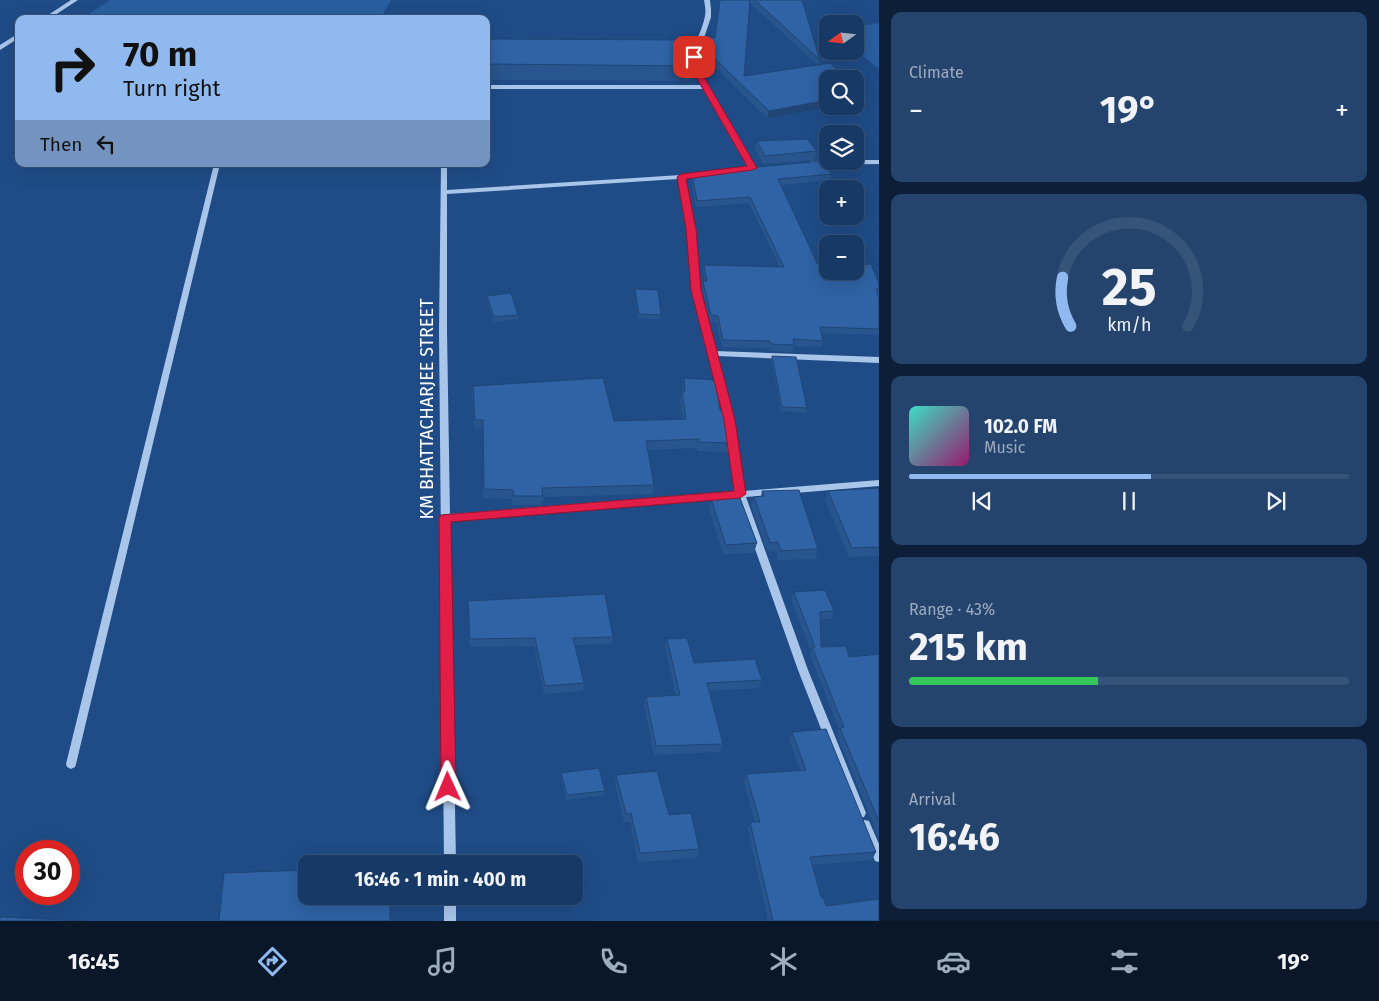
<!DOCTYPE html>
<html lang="en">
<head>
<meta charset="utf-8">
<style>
  :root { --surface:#173965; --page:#24446e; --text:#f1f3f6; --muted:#9eacbf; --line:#365379; --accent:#90b9f0 }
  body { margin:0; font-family:"Fira Sans",sans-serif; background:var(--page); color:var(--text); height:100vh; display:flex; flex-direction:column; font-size:19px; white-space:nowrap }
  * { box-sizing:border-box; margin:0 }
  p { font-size:16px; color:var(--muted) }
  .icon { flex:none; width:28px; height:28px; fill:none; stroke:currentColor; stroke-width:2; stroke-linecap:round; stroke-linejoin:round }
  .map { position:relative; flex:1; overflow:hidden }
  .details { display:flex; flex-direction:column; gap:12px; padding:12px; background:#0d1f38; width:500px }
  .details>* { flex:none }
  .top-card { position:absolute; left:15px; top:15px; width:475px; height:152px; border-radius:10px; box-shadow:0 5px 20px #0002,0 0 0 1px var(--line); background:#90b9f0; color:#111; overflow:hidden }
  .needle { width:32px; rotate:255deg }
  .tools { position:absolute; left:819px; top:15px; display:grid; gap:10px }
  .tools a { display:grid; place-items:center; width:45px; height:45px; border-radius:10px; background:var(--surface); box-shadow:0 5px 20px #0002,0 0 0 1px var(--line); font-size:25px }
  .speed { position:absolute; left:15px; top:840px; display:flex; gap:10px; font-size:25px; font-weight:700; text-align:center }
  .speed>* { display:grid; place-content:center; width:65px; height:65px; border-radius:50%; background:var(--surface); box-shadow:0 5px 20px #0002,0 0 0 1px var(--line); line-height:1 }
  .speed .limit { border:8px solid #d22; background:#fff; color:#111 }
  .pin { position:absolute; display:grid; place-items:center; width:42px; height:42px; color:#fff; margin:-21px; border-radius:10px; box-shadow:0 2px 8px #0006 }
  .me { position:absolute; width:55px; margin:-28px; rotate:359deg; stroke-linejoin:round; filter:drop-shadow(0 0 4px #0008) }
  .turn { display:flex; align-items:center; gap:18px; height:105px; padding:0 25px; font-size:22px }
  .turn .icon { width:65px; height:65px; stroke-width:2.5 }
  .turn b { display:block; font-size:35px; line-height:42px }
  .then { display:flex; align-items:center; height:48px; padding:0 25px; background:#0003; gap:10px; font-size:19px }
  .big { font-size:38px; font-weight:700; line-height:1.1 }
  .details .tile { flex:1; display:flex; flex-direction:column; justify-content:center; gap:8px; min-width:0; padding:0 18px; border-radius:10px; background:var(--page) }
  .details .dial { align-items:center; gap:0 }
  .dial svg { height:130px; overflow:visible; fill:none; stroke:var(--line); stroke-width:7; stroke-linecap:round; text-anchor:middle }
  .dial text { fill:var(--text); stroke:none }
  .song { display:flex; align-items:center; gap:15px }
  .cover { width:60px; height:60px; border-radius:8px; background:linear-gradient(135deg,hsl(170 70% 55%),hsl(320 70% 35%)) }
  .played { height:5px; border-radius:2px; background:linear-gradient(90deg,var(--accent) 55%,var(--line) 55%) }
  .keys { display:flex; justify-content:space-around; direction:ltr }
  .heat { display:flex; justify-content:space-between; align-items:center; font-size:28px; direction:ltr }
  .charge { height:8px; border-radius:4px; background:linear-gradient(90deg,#34c759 43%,var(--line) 0) }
  .trip { position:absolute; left:298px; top:855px; width:285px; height:50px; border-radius:10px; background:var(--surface); box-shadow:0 5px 20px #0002,0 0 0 1px var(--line); font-weight:700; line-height:50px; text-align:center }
  .tabs { display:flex; height:80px; justify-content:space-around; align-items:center; background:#091728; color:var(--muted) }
  .tabs .icon { width:35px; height:35px }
  .tabs .current { color:var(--accent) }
  .tabs b { font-size:22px; color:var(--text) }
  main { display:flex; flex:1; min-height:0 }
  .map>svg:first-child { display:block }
</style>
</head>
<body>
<main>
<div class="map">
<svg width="879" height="921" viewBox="0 0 879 921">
  <rect width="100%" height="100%" fill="#1f4c87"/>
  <!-- green -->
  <path fill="#295ea0" d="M 110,0 L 391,0 L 380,19 L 82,19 Z
    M 879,23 L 879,69 L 855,49 L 855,27 Z"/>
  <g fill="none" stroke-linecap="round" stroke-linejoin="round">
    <!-- minor -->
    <path fill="#a9c6ea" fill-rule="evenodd" d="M 71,0 L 78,0 L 49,19 L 42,19 Z
      M 704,0 L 710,0 L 711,9 L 711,17 L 700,50 L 699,70 L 755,168 L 752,170 L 749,168 L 685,178 L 695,229 L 700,290 L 715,351 L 879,357 L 879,363 L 717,356 L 733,420 L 744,491 L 879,480 L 879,486 L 746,497 L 808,670 L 866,813 L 864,817 L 860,818 L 856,817 L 854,813 L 798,670 L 737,498 L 450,521 L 456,864 L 444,864 L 439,331 L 441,164 L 447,164 L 447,190 L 681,175 L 748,166 L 704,89 L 486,89 L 486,85 L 702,85 C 699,81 695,76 694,71 C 687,53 702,34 705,16 C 706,10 705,6 704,0 ZM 678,179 L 687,229 L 692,290 L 725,420 L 735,491 L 450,514 L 447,331 L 447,194 Z
      M 19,33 L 19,38 L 0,50 L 0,45 Z
      M 855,160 L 879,160 L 879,164 L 812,165 L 809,163 L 812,161 Z
      M 214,164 L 220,164 L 76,764 L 75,767 L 71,769 L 67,767 L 66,764 Z
      M 865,820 L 869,821 L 879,844 L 879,862 L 875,861 L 859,825 L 861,821 Z
      M 444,896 L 456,896 L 456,921 L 444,921 Z"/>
  </g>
  <!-- wall -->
  <path fill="#28558e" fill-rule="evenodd" d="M 719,0 L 802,0 L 820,60 L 819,64 L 767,118 L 702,54 L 703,47 L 715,38 ZM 750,3 L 817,65 L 744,76 Z
    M 486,39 L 696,66 L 693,81 L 486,80 Z
    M 757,141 L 817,151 L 815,160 L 763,164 L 755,149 Z
    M 735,169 L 832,174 L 830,180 L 781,185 L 818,265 L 879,284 L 879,296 L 878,296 L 879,299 L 879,335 L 821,333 L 823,341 L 821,347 L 794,346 L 792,352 L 769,351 L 769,348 L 722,347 L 716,322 L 710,322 L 703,292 L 702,288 L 703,281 L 705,281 L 703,271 L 704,265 L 780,267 L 749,203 L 696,207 L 691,180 L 692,174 L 734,173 Z
    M 635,289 L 661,315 L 661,319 L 638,318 L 635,294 Z
    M 487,296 L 518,315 L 518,319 L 494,322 L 487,300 Z
    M 772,356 L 807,408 L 806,413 L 781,411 L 771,360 Z
    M 684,378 L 720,410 L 730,443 L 728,452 L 697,451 L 697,448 L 648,450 L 654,485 L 653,494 L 543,497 L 542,505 L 513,505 L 512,499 L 483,498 L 483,428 L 475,429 L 472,395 L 473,386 L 614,421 L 683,419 L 680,401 L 682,392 L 683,392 L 682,387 Z
    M 879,488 L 879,556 L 849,557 L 825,500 L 828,491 Z
    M 762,491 L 818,549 L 815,559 L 778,560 L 776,551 L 768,552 L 751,506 L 754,497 L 761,497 Z
    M 711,499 L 757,543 L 754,553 L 723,554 L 709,509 Z
    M 794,592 L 834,611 L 831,619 L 820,619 L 821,647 L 849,657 L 879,654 L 879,838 L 837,735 L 839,729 L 810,655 L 811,651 L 791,600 Z
    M 468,601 L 613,637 L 611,644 L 575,645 L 584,683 L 583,691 L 544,694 L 534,646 L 470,647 Z
    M 667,639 L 694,663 L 762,680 L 759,688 L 710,691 L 723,744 L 720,752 L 654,755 L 644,705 L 646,697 L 676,696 L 665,647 Z
    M 792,732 L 876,852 L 872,860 L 812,865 L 821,897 L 826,906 L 879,921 L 768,921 L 748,830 L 750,822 L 755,822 L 744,783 L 746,774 L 800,770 L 789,740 Z
    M 561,773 L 605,791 L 604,795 L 566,800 L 561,777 Z
    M 616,775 L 669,815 L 699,849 L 697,858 L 638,862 L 630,822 L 624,822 L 615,784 Z"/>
  <!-- shaded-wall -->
  <path fill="#214574" d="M 865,94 L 864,101 L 855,102 L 855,96 Z
    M 828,100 L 828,106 L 833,106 L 767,118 L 769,111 Z"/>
  <!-- building -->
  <path fill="#2f63a5" stroke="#214574" d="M 720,0 L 750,0 L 744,76 L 830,63 L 848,79 L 828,79 L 828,100 L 769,111 L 703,47 L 705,37 L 715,38 Z
    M 755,0 L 802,0 L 820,60 Z
    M 486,39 L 688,40 L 696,66 L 486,64 Z
    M 855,85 L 865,94 L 855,96 Z
    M 807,139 L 817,151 L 765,156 L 757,141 Z
    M 822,161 L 832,174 L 778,179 L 818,265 L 828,265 L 828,271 L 855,271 L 855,265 L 871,264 L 879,284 L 879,289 L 876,289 L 879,299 L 879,329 L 820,327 L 823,341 L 793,339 L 794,345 L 771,344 L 770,341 L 723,340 L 718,316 L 711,315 L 704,286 L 703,281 L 707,281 L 704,265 L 784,267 L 750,197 L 697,201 L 692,174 L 737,172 L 735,169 Z
    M 635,289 L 658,290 L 661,315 L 639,314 Z
    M 511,293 L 518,315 L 494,317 L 487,296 Z
    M 772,356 L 796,357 L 807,408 L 782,407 Z
    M 603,378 L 614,421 L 686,419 L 682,392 L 685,392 L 684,378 L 715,380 L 720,410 L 725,411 L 730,443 L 699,442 L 699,439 L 646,441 L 654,485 L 542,488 L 543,496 L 513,496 L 513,490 L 484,489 L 483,420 L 475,420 L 473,386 Z
    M 879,488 L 879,547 L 852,548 L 828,491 Z
    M 799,490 L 818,549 L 781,551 L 778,542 L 770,543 L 754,497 L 764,496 L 762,491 Z
    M 740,498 L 757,543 L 726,545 L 711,499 Z
    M 825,590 L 834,611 L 820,612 L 821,647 L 846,646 L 849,657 L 879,654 L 879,822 L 840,728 L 844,727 L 812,647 L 815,647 L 794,592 Z
    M 605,594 L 613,637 L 573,638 L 584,683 L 545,686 L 535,638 L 470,639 L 468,601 Z
    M 687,638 L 694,663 L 755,659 L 762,680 L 707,683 L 723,744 L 656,746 L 646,697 L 680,695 L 667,639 Z
    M 826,729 L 876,852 L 810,857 L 821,897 L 823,897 L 826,906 L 879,899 L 879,921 L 773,921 L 750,822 L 760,822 L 746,774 L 806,770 L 792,732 Z
    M 599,768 L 605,791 L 567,795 L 561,773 Z
    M 657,771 L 669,815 L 691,813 L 699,849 L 640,853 L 631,813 L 626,814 L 616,775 Z
    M 306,870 L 306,896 L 390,896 L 390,921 L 219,921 L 224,873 Z
    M 0,917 L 86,921 L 0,921 Z"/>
  <!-- route -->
  <path fill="#e11d48" stroke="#92132f" d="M 694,54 L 698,57 L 700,70 L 757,168 L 752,170 L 686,179 L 696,229 L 701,290 L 735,420 L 746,494 L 740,498 L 451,522 L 456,787 L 454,791 L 448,793 L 443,791 L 441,787 L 439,518 L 441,515 L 734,491 L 724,420 L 691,290 L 686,229 L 677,177 L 681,174 L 747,166 L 692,70 L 690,57 Z"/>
  <g text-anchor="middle" stroke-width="5" stroke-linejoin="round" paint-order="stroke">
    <!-- street labels -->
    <g font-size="18" fill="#fff" stroke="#1f4c87">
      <text transform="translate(427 409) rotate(-90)" y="6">KM BHATTACHARJEE STREET</text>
    </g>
  </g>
</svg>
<div class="tools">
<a><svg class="needle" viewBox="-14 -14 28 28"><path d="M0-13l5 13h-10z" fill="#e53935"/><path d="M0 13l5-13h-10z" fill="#9eacbf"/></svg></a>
<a><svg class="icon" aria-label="search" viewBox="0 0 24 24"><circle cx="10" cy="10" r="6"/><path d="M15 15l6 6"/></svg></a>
<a><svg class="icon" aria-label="layers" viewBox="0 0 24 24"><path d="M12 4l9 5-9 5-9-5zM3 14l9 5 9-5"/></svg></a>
<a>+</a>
<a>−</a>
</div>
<div class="speed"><div class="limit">30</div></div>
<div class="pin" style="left:694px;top:57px;background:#d93025"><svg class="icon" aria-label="arrive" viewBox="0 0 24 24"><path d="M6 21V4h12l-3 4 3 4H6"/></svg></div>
<svg class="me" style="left:448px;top:787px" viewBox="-20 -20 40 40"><path d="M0-17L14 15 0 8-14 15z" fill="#e11d48" stroke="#fff" stroke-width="4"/></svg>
<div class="trip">16:46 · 1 min · 400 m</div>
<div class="top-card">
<div class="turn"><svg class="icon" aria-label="right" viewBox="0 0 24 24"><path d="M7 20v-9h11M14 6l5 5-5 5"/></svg><div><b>70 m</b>Turn right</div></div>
<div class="then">Then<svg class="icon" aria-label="left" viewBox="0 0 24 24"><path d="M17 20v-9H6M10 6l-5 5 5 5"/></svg></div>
</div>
</div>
<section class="details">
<div class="tile"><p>Climate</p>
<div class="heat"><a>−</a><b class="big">19°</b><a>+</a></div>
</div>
<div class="tile dial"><svg viewBox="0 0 100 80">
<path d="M14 69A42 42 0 1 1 86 69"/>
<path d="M14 69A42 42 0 0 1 9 39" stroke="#90b9f0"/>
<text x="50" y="56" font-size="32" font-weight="700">25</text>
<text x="50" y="72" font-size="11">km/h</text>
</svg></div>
<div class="tile">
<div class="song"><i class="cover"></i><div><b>102.0 FM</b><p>Music</p></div></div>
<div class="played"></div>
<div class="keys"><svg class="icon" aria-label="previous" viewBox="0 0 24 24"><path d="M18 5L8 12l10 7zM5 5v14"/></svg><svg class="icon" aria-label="pause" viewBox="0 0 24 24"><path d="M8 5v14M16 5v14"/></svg><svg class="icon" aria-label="next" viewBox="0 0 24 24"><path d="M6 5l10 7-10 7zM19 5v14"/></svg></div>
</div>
<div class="tile"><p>Range · 43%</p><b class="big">215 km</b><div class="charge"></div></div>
<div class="tile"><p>Arrival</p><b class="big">16:46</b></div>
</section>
</main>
<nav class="tabs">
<b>16:45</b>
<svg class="icon current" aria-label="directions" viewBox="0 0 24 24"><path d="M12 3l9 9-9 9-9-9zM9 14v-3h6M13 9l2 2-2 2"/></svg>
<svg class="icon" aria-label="music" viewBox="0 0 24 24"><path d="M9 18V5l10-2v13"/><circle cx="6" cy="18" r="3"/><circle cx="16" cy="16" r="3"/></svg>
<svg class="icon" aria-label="phone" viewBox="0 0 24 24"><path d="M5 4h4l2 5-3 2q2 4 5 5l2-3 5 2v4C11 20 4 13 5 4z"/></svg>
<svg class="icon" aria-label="climate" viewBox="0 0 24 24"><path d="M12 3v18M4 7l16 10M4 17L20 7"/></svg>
<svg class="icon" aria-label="car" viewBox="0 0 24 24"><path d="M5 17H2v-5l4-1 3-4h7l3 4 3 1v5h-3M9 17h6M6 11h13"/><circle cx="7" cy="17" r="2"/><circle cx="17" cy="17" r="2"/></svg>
<svg class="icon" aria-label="filters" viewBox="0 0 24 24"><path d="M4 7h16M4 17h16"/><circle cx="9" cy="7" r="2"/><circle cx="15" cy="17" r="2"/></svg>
<b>19°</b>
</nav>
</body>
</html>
